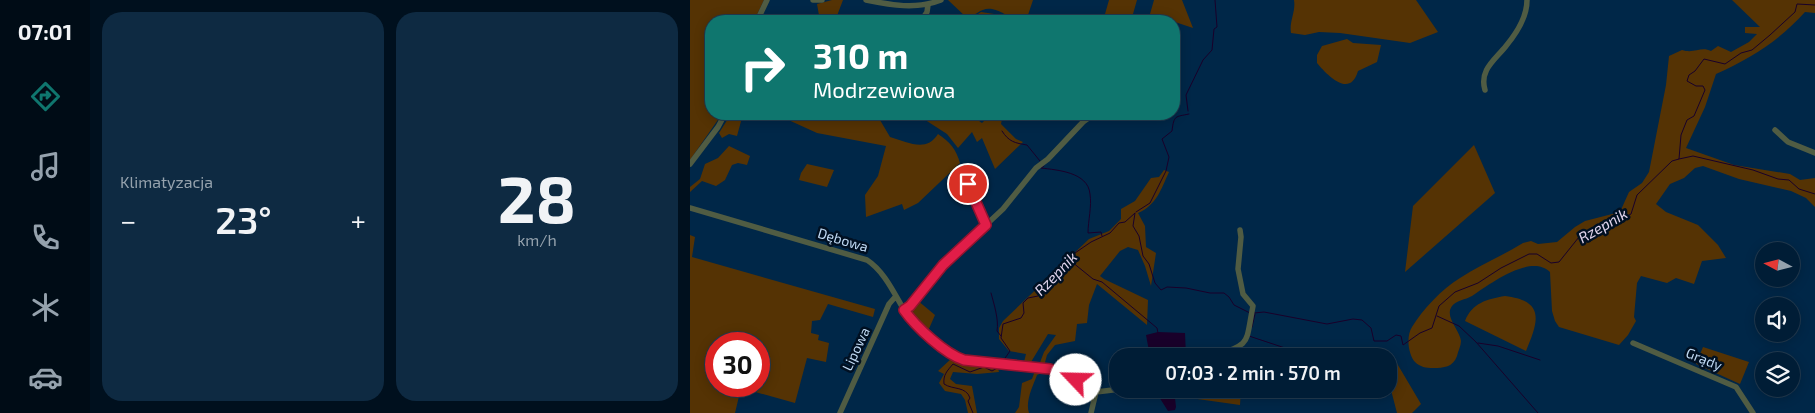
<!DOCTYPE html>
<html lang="pl">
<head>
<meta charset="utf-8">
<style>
  :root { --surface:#001d36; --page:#0e2a42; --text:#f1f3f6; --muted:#95a2ad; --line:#223b51; --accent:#0f766e }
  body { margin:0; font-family:"Exo 2",sans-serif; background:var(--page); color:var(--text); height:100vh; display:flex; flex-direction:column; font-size:19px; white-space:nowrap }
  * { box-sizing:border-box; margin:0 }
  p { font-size:16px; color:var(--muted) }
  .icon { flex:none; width:28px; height:28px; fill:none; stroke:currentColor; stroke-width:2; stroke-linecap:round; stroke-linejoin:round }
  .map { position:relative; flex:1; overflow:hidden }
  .drawer { display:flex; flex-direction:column; gap:12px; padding:12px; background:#00101e; width:600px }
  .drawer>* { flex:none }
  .banner { position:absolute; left:15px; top:15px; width:475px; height:105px; border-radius:20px; box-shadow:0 2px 12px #0003,0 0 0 1px var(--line); background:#0f766e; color:#fff; overflow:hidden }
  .needle { width:32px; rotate:277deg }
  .controls { position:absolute; left:1065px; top:242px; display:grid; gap:10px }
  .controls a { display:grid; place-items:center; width:45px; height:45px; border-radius:50%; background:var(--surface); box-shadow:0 2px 12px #0003,0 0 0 1px var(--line); font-size:25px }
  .speed { position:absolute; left:15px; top:332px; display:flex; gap:10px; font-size:25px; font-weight:700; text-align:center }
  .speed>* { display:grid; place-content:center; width:65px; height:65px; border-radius:50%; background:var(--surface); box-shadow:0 2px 12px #0003,0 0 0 1px var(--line); line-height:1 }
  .speed .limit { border:8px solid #d22; background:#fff; color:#111 }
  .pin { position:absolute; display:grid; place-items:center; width:42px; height:42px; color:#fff; margin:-21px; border:2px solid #fff; border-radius:50%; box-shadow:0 1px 5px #0007 }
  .me { position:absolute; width:55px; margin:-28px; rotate:294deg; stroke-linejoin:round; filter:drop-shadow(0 0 4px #0008) }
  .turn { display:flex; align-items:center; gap:18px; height:105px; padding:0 25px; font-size:22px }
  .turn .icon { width:65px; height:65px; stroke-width:2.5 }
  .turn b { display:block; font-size:35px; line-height:42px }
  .big { font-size:38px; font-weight:600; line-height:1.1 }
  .drawer .tile { flex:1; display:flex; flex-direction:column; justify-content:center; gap:8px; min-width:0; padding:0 18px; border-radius:20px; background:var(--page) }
  .drawer .dial { align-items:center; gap:0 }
  .dial b { font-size:65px; line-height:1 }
  .heat { display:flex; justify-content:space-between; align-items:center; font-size:28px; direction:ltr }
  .drawer .tiles { flex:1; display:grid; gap:12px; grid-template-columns:repeat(2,1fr) }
  .trip { position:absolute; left:419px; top:348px; width:288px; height:50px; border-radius:20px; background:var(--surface); box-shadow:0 2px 12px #0003,0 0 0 1px var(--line); font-weight:600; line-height:50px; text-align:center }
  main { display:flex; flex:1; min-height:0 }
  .tabs { display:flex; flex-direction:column; width:90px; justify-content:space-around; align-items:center; background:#000c16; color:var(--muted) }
  .tabs .icon { width:35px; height:35px }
  .tabs .active { color:var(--accent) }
  .tabs b { font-size:22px; color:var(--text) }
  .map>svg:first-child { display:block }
</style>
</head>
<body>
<main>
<nav class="tabs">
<b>07:01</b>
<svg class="icon active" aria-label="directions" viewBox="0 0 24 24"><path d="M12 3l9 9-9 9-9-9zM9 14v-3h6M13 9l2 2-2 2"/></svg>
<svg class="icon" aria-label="music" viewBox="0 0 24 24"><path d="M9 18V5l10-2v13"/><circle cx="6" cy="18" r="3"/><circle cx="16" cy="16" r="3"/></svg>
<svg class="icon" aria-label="phone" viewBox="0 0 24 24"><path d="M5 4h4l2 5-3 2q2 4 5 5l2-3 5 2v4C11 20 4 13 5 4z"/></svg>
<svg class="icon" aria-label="climate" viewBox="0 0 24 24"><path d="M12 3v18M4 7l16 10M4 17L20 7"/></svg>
<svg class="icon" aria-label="car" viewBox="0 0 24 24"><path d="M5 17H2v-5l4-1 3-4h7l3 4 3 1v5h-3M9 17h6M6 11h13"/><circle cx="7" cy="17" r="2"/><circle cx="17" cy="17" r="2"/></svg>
</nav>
<section class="drawer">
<div class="tiles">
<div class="tile"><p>Klimatyzacja</p>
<div class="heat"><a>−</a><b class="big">23°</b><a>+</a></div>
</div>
<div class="tile dial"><b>28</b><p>km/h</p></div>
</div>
</section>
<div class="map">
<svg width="1125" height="413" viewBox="0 0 1125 413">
  <rect width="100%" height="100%" fill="#002748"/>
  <!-- green -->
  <path fill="#553304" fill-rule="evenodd" d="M 0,0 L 74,0 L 64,21 L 21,21 L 21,114 L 32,114 L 0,160 Z
    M 142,0 L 153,0 L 145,21 L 130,21 L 127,4 Z
    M 258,0 L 343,0 L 336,21 C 322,21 315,12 302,9 C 291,7 285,17 276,17 Z
    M 419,0 L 447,0 L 441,21 L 413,21 Z
    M 464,0 L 492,0 L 503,28 L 467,16 L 465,21 L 458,21 Z
    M 604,0 L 726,0 L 748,32 L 720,43 L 650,33 L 629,32 L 615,35 L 601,33 C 599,21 606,12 604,0 Z
    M 1042,0 L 1125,0 L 1125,13 L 1115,12 C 1089,41 1061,58 1026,74 L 1015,107 L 996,148 L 1044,165 L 1100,174 L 1110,180 L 1125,178 L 1125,207 L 1116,198 L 1101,191 L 1049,179 L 1013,166 L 1005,168 L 994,178 L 980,184 L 966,204 L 976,212 L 1008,225 L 1028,245 L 1036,258 L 1012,261 L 1004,284 L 986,278 L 977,283 L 951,276 L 947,283 L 944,317 L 946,321 L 938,335 L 929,345 L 869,327 L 865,321 L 862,311 L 860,272 C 840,253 799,285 782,296 C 775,300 767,300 762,306 C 754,317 770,330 771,341 C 771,346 768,351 767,356 C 763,367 754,368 743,368 C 736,368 730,367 725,362 C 718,354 716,336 722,327 C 733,309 752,289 770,278 C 790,265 812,256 833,243 L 841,241 L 848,244 L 867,242 L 885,227 L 895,221 L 930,212 L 939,192 L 952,183 L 959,172 L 976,85 L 979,56 L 992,50 C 1004,54 1011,46 1021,51 L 1028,46 L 1041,52 L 1059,42 L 1067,34 L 1055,33 L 1055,27 L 1070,27 Z
    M 291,12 L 311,15 L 321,21 L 279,20 Z
    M 657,39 L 663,43 L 691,45 L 687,62 L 668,71 C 660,99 637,75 627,63 L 627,55 L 632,46 Z
    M 41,114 L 53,114 L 47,136 L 39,134 L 32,138 L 29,133 Z
    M 80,114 L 192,114 L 190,120 L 200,137 C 218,142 236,153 248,134 C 260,142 266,149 270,163 L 228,203 L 214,210 L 212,204 L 176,217 L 175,195 L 188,176 L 196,146 L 127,133 L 94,118 Z
    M 226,114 L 279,114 L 292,123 L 301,114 L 313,114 L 311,124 L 326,139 L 333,142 L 305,169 L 292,138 L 287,142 L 282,132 L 268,148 L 257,134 Z
    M 784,145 L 805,193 L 715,272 L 723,206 Z
    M 39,146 L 60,156 L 57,165 L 48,163 L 42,165 L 35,180 L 26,186 L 12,181 L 0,192 L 0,187 L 10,179 L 15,164 L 28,158 Z
    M 117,164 L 144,170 L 137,187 L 109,180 L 111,173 Z
    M 474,170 L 479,172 C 471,189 467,205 448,213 L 455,226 L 456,247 L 466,253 L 461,286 L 455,266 L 448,250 L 438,247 L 430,251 L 410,276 L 414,279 L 458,300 L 457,325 L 407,284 L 399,305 L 397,323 L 387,324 L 385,341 L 365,345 L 357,355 L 354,366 L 349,365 L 354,352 L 366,335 L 358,334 L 341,362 L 334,362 L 336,354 L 319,351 L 309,339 L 309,328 L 313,321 L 399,239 L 419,231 L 431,219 L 431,209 L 445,201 L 461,178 L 469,177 Z
    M 0,235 L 5,237 L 2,257 L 185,309 L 183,317 L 138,304 L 130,320 L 122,321 L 121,333 L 129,335 L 128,340 L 139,343 L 136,362 L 117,358 L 105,403 L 51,388 L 45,413 L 0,413 ZM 26,344 L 69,344 L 69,386 L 26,386 Z
    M 815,296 C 856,301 848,322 836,351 L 775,321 C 782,303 797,299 815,296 Z
    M 227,300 L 245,315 L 238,331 L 218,310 Z
    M 1013,347 L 1059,362 L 1050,384 L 1006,364 Z
    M 262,358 L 269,361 L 307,365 L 309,372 L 287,374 L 263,372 L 260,379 L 266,384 L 282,386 L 287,413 L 278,413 L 275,400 L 271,394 L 255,391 L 249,383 L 254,374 L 248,371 Z
    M 705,360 L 731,404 L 722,413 L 707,413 L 701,390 Z
    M 346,368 L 354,372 L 347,375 C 343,386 335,401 339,413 L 325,413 L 329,407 L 332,383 L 342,379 Z
    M 493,389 L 551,389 L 550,405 L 493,397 Z"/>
  <!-- water -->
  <path fill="#19002a" d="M 468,332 L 495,333 L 496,356 L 462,356 L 459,351 L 456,335 Z
    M 464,389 L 484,389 L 486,407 L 485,410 L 478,411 Z"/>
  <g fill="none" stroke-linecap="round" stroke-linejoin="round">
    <!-- stream -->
    <path stroke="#19002a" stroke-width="1" d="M 498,111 L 496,95 L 513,60 L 522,50 L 524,29 L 527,27 L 525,0
      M 312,131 C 319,142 325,143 337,145 L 350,161
      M 989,159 L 1003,156 L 1063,170 L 1088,179 L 1099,180 L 1109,189 L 1125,194
      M 354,166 L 351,168 C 367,170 398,172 400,194 C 402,206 398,221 398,233 L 411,232 L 412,236
      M 446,212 L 460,203 L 476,171 L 479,157 L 472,139 L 482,131 C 484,115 485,117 499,114
      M 382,262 L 403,279 L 412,282 L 467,328 L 468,333
      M 301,293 C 304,304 309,320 307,331 L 311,336
      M 564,313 L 574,312 L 637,324 L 663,319 L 672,320 L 681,328 L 684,341 L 697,341 L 706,335 L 711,336 L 713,345 L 730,333 L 742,328 L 749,306 L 765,292 L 788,283 L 811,268 L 839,254 L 847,254 L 861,263 L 869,262 L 889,237 L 925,223 L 941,214 L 947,195 L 982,161 L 989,159 L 991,135 L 997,120 L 1004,116 L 1015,90 L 1013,86 L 1006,86 L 997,81 L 999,75 L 1005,71 L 1014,59 L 1035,64 L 1051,53 L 1062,50 L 1080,35 L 1105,12 L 1107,4 L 1125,5
      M 747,316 L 769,326 L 786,342 L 848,413
      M 562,327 L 565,314
      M 559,336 L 613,354
      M 788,343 L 808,346 L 850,360
      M 313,361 L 320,351 L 311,338 L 313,324 L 331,318 L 334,313 L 333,303 L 338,298 L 348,296 L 366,271 L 380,261 L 385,253 L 401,242 L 420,233 L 429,223 L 435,222 L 445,213 L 443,226 L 449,236 L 453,256 L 459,264 L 465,283 L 471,290 L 477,287 L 496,288 L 520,293 L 534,293 L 539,297 L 544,305 L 560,313
      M 283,413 L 278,401 L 280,398 C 276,386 263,390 254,384 C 253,375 257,371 263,364 L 280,372 L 294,367 L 302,371 L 309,367"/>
    <!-- minor -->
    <path stroke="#505c43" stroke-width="5.5" d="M 123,0 L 132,0
      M 176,0 C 201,5 226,10 251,0
      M 67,21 L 77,0
      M 231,21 L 237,12 L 238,5
      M 795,90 C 789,70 805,60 816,46 C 826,34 837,17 837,0
      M 1085,130 L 1098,142 L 1125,153
      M 0,164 L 28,127 L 35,114
      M 273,173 L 296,225
      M 0,208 L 177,260 C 194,271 204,293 214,310 C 224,327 256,354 274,360 L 360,369 L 404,388 L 406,392 L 431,389
      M 214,310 L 253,265 L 313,209 L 346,168 L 358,159 L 393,122 L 404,114
      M 943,343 L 1046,387 L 1063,413
      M 523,356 C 562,343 555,346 563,306 L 553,294 L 548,269 L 551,237 L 550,230
      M 150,413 L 199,304 L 206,296
      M 401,413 L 406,392"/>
  </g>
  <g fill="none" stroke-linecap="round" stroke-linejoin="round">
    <defs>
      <path id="route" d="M 278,184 L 296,225 L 253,265 L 220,306 L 214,310 C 226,327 255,354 274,360 L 360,369 L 386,380"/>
    </defs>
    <!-- route casing -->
    <use href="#route" stroke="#92132f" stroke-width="12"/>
    <!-- route -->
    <use href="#route" stroke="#e11d48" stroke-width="9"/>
  </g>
  <g text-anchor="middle" stroke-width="5" stroke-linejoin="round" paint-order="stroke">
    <!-- street labels -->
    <g font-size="14" fill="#c0daf4" stroke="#001022">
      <text transform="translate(153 240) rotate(17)" y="5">Dębowa</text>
      <text transform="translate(166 349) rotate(-65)" y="5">Lipowa</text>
      <text transform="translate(1014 359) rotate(22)" y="5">Grądy</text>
    </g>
    <!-- water labels -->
    <g font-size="15" font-style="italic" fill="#e1d5ed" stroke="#001022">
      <text transform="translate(913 226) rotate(-30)" y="5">Rzepnik</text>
      <text transform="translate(366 274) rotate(-46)" y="5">Rzepnik</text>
    </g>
  </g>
</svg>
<div class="controls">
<a><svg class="needle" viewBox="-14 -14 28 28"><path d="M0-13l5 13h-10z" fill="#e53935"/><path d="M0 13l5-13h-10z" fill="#95a2ad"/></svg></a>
<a><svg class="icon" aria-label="sound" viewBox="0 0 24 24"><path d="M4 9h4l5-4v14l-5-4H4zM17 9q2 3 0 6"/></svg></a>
<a><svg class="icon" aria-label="layers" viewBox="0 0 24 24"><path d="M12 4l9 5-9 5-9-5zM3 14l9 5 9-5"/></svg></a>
</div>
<div class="speed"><div class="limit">30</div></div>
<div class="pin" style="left:278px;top:184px;background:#d93025"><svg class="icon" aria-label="arrive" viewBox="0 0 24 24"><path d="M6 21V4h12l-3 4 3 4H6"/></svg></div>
<svg class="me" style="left:386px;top:380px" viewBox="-20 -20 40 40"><circle r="19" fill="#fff"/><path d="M0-13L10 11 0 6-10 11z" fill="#e11d48"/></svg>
<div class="trip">07:03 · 2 min · 570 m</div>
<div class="banner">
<div class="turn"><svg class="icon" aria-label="right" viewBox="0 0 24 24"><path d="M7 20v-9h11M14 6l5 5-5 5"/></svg><div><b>310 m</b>Modrzewiowa</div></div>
</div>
</div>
</main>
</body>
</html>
